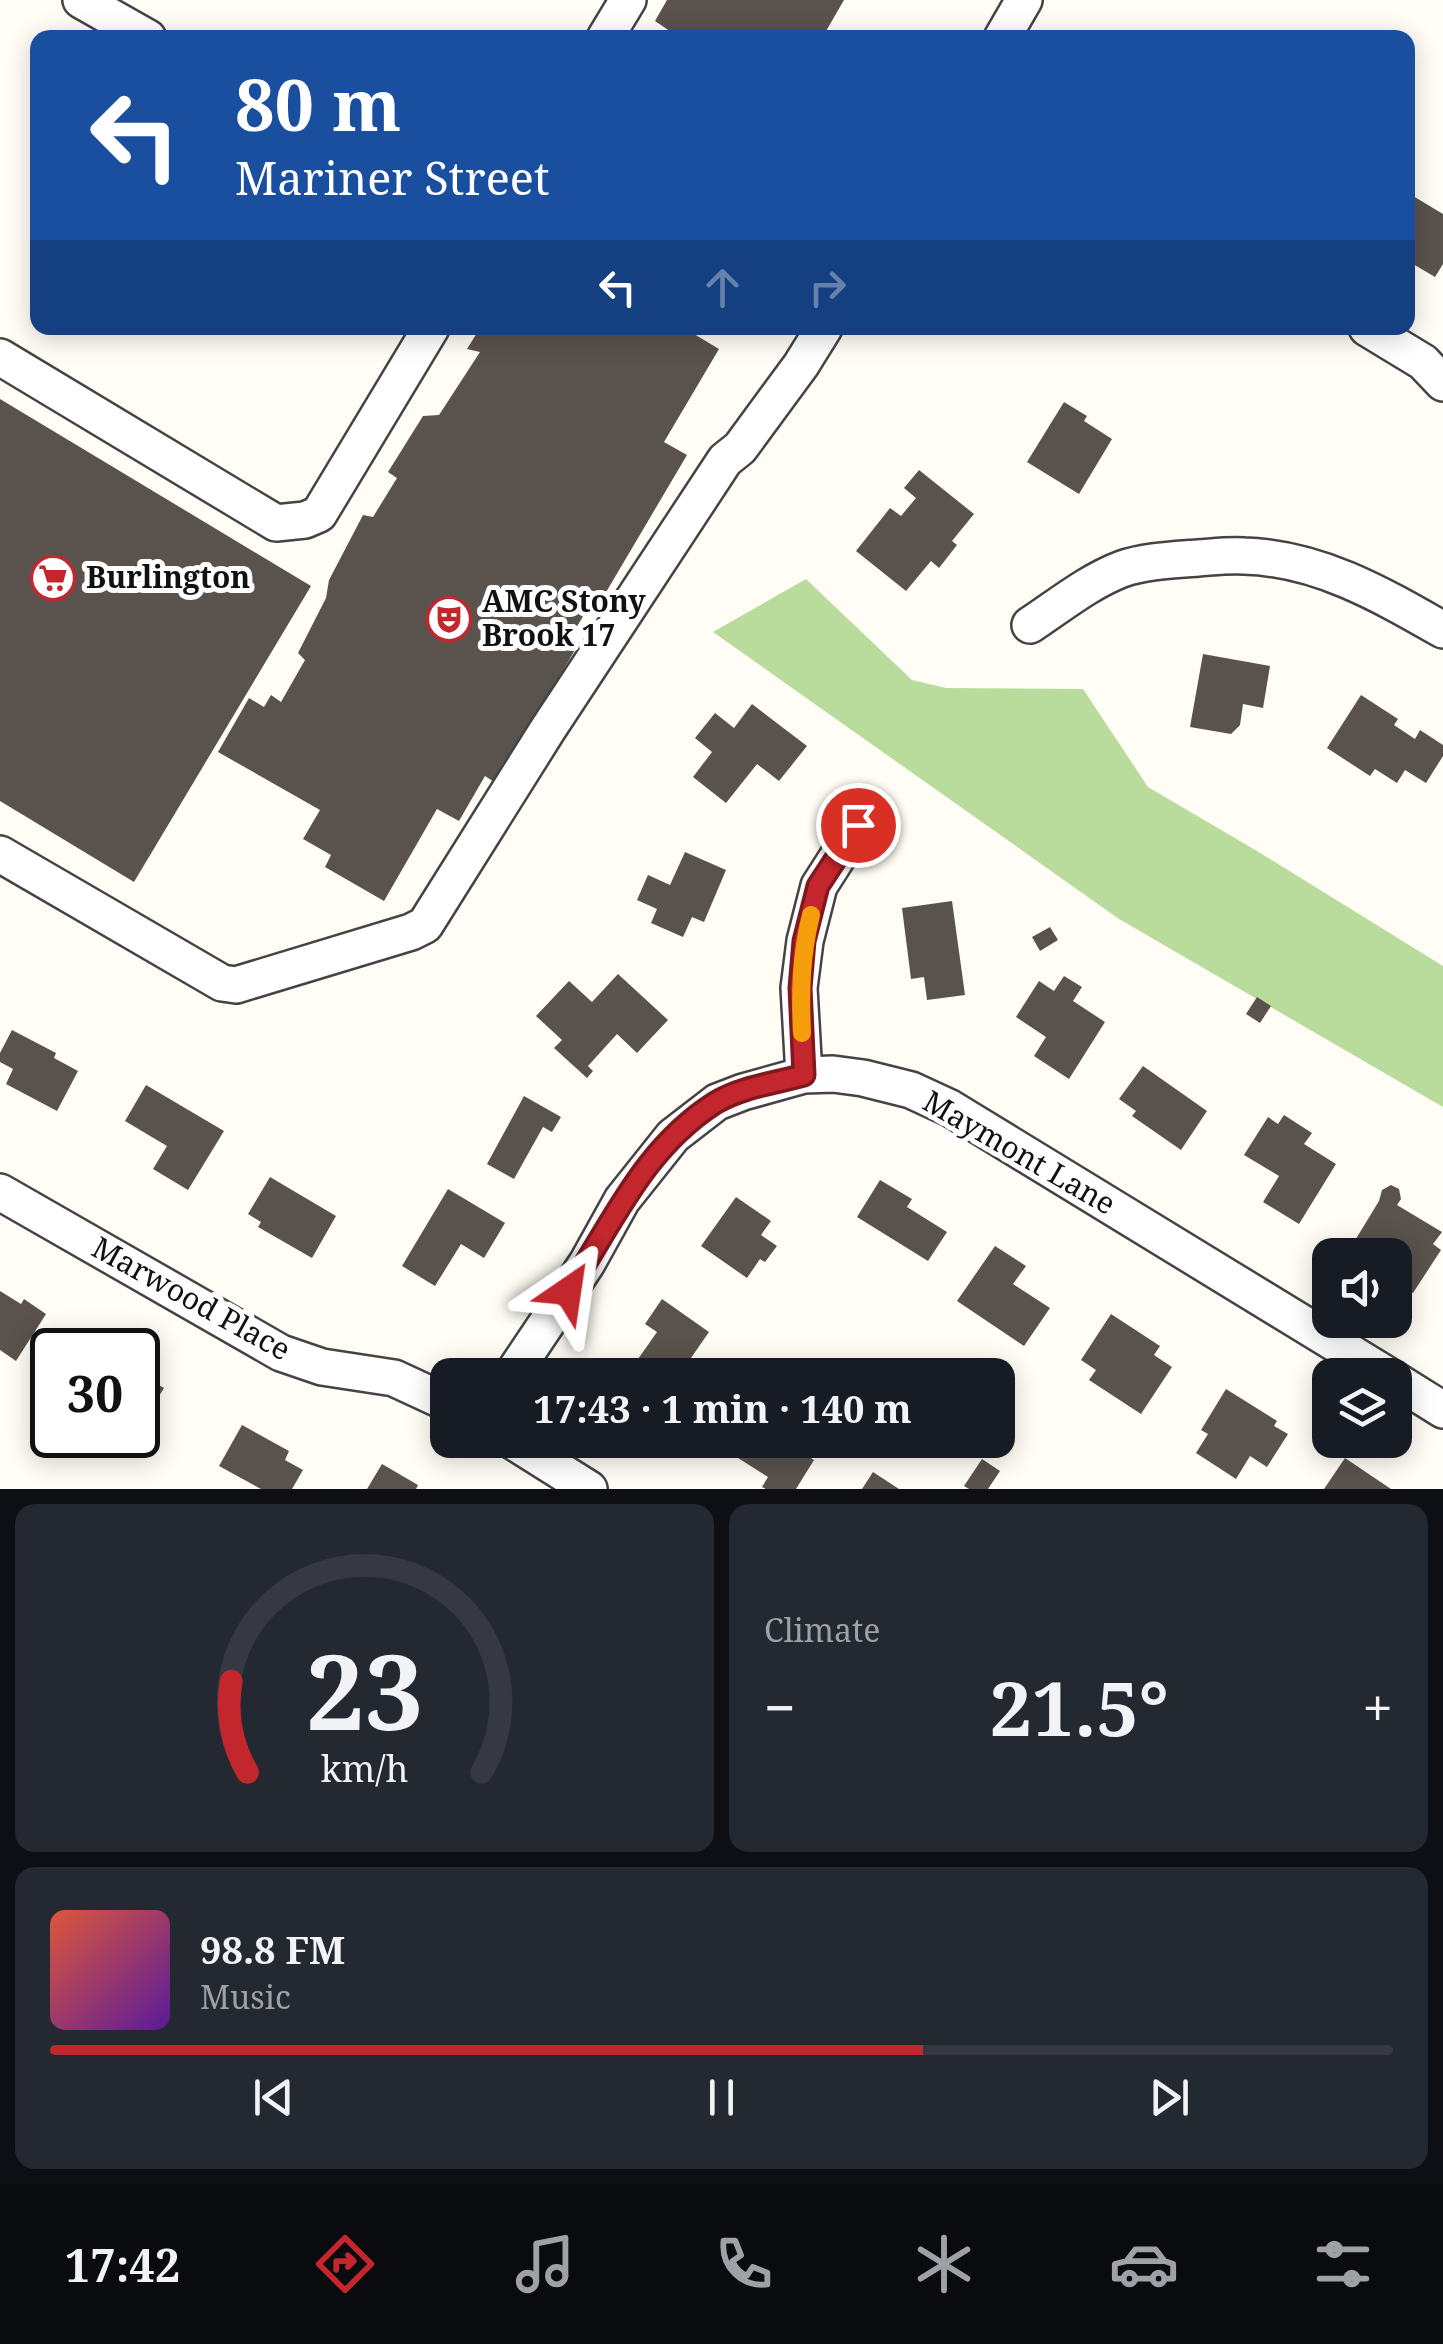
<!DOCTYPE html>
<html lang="en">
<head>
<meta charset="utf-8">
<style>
  :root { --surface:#171b24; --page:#242831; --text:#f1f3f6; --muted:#9ea1a6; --line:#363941; --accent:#c4262e }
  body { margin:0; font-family:"Noto Serif",serif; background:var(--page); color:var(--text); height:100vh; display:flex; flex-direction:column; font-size:38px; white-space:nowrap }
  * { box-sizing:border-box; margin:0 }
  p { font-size:32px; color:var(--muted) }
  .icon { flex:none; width:55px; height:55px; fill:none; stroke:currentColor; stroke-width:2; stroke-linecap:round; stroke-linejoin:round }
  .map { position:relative; height:1489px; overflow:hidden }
  .panel { display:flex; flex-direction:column; gap:15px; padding:15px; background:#0d0f14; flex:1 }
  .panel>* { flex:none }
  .banner { position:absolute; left:30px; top:30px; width:1385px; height:305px; border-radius:20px; box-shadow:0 5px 25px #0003; background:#1a4fa0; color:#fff; overflow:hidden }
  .tools { position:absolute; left:1312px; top:1238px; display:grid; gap:20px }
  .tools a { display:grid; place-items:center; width:100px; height:100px; border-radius:20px; background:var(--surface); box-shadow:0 5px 25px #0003; font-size:50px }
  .speed { position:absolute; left:30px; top:1328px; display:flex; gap:20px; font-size:50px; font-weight:700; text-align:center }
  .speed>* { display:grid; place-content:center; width:130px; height:130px; border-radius:50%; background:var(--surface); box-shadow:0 5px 25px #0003; line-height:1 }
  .speed .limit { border:5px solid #111; border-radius:15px; background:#fff; color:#111 }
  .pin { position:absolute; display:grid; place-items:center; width:85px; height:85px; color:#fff; margin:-42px; border:5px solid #fff; border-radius:50%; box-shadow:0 2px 10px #0007 }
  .me { position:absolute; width:110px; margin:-55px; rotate:32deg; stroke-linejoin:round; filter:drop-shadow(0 0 8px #0008) }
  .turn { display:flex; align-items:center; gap:35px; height:210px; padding:0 40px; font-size:45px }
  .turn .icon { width:130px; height:130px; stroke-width:2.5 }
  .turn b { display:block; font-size:70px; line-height:85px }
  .lanes { display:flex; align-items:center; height:95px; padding:0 40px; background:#0003; justify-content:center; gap:50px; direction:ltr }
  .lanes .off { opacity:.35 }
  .big { font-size:75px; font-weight:700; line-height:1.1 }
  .panel .card { flex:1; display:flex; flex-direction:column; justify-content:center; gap:15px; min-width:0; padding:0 35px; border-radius:20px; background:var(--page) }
  .panel .dial { align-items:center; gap:0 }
  .dial svg { height:260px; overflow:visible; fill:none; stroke:var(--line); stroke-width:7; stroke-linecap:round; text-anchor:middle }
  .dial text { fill:var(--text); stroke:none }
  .song { display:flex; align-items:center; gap:30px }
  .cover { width:120px; height:120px; border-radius:15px; background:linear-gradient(135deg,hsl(10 70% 55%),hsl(270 70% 35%)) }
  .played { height:10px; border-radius:5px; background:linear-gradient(90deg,var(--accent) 65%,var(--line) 65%) }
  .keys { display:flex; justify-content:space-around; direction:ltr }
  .heat { display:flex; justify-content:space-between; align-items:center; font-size:55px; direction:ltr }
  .panel .tiles { flex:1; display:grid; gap:15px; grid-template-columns:1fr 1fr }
  .card:last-child { grid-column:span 2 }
  .trip { position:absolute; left:430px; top:1358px; width:585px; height:100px; border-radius:20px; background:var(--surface); box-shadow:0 5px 25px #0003; font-weight:700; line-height:100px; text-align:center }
  .menu { display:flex; height:160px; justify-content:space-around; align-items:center; background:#090b0e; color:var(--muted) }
  .menu .icon { width:70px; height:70px }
  .menu .on { color:var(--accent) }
  .menu b { font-size:45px; color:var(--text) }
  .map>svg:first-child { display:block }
</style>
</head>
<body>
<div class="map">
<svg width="1443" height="1489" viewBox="0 0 1443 1489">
  <rect width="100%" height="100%" fill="#fffdf5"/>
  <!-- forest -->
  <path fill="#b9dc9c" d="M 806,579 L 912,680 L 946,688 L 1083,689 L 1148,787 L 1257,851 L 1443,966 L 1443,1107 L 1119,919 L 713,632 Z"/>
  <!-- building -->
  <path fill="#5a524d" d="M 667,0 L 844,0 L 822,38 L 680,38 L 655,21 Z
    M 1408,193 L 1443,214 L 1443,264 L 1435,277 L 1408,261 Z
    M 480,328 L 684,328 L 719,349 L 664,442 L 687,455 L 602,599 L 596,595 L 570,638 L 579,643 L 497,784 L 485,776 L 459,821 L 437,809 L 384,901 L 325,867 L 331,855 L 303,839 L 320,810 L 218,752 L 249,698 L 264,707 L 271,695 L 281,702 L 305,660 L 298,653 L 326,598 L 329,580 L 363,515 L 373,517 L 397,478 L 388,472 L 423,416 L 439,415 L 480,352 L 467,349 Z
    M 0,399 L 311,586 L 134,882 L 0,801 Z
    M 1064,402 L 1087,416 L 1084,421 L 1112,439 L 1079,494 L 1027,462 Z
    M 919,470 L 974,514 L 952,541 L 957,545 L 939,568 L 931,561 L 906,591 L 856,551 L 890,508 L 901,516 L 916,498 L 904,488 Z
    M 1203,654 L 1270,666 L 1263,708 L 1243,704 L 1240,725 L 1231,734 L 1190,727 Z
    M 1361,695 L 1398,719 L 1394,725 L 1415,739 L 1420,730 L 1443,745 L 1443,756 L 1426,783 L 1405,770 L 1397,783 L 1375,769 L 1370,776 L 1327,748 Z
    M 752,704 L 807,746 L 779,781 L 757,764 L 726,803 L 693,777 L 712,752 L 695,738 L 715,713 L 734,728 Z
    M 685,852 L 726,870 L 704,922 L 692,917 L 683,937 L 651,923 L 657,909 L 637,900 L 648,875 L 670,885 Z
    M 952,901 L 965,995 L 927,1000 L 924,977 L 911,979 L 902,908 Z
    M 1050,927 L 1058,940 L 1040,951 L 1032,937 Z
    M 618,974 L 668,1020 L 637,1053 L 617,1034 L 588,1066 L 593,1071 L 587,1078 L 554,1048 L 562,1040 L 536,1016 L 569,981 L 592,1002 Z
    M 1064,976 L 1082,987 L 1073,1001 L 1105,1022 L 1069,1079 L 1034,1056 L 1046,1037 L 1016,1017 L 1039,981 L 1054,991 Z
    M 1257,997 L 1271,1006 L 1260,1023 L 1246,1014 Z
    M 12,1030 L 56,1053 L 54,1058 L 78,1071 L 57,1111 L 6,1084 L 13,1069 L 0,1062 L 0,1053 Z
    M 1143,1066 L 1207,1111 L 1181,1150 L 1132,1116 L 1136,1111 L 1119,1099 Z
    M 146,1085 L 224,1131 L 188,1190 L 153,1169 L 167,1146 L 125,1121 Z
    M 524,1096 L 561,1117 L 552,1132 L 543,1127 L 514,1179 L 487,1164 Z
    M 1284,1115 L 1312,1133 L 1304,1144 L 1336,1164 L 1299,1224 L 1263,1202 L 1279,1176 L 1244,1155 L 1268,1117 L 1278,1124 Z
    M 270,1177 L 336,1216 L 312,1258 L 258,1227 L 261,1222 L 248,1214 Z
    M 880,1180 L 912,1199 L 907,1207 L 947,1232 L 928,1261 L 857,1217 Z
    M 1391,1185 L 1399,1189 L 1401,1199 L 1397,1205 L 1442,1232 L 1433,1244 L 1441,1250 L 1413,1293 L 1395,1280 L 1395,1255 L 1374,1255 L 1354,1242 L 1379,1201 L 1382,1190 Z
    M 448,1189 L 505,1223 L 484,1258 L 461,1244 L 435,1286 L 402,1266 Z
    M 736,1197 L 771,1221 L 761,1235 L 777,1246 L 765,1262 L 760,1259 L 747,1278 L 701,1246 Z
    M 995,1246 L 1026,1266 L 1013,1284 L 1050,1308 L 1024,1346 L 957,1301 Z
    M 0,1291 L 21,1304 L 24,1299 L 46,1314 L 16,1361 L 0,1350 Z
    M 662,1299 L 709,1332 L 682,1371 L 689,1375 L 640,1375 L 631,1369 L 657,1332 L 645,1324 Z
    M 1111,1314 L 1160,1346 L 1154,1355 L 1172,1367 L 1141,1414 L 1089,1380 L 1096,1370 L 1081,1360 Z
    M 138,1365 L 153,1375 L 150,1380 L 164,1388 L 142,1424 L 138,1421 Z
    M 1226,1389 L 1277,1421 L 1274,1426 L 1288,1434 L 1267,1467 L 1250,1456 L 1236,1479 L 1196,1453 L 1208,1434 L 1201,1430 Z
    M 242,1425 L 289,1451 L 285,1460 L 303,1470 L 292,1489 L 261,1489 L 219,1466 Z
    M 730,1440 L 797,1440 L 793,1447 L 814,1460 L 796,1489 L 766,1489 L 762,1487 L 768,1477 L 724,1449 Z
    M 1345,1458 L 1391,1489 L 1324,1489 Z
    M 982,1459 L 1000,1471 L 988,1489 L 969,1489 L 964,1486 Z
    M 382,1464 L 418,1485 L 416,1489 L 367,1489 Z
    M 873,1472 L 899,1489 L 862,1489 Z"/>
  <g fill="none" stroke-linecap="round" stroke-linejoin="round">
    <defs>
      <path id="minor" d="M 81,0 L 148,38
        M 605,38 L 628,0
        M 1002,38 L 1024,0
        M 1367,328 L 1423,362 L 1443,383
        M 0,357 L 276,523 L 305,520 L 319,514 L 431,328
        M 1030,625 C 1059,606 1088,582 1122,569 C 1145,561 1173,560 1198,558 C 1213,557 1228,555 1244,556 C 1318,558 1380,594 1443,630
        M 0,854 L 222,983 L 236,985 L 411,932 L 425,925 L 548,729 L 725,460 L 740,448 L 801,365 L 824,328
        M 804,1075 L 799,988 L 805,941 L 819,886 L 858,825
        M 0,1192 L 281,1353 L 322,1367 L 394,1378 L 448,1403
        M 512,1375 L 587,1263 L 622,1200 L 673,1136 L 717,1102 L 743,1092 L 804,1075 L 833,1074 L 863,1078 L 911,1090 L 950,1108 L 1387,1375
        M 1395,1380 L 1443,1410
        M 511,1440 L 589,1489"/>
    </defs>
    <!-- minor casing -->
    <use href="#minor" stroke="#444" stroke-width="40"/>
    <!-- minor -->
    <use href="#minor" stroke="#fff" stroke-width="35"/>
  </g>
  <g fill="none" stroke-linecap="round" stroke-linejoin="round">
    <defs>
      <path id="route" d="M 568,1291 C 613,1223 643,1149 715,1103 C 741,1087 776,1083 804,1075 L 800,988 L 804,941 L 818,886 L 858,825"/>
    </defs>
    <!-- route casing -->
    <use href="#route" stroke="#7f191e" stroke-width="25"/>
    <!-- route -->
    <use href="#route" stroke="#c4262e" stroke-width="18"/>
    <!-- slow -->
    <path stroke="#f59e0b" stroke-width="18" d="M 802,1033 C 800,992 801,955 811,915"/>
  </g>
  <!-- icons -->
  <defs>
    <symbol id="supermarket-ring" viewBox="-11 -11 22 22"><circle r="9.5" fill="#fff" stroke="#c4262e" stroke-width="1.5"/><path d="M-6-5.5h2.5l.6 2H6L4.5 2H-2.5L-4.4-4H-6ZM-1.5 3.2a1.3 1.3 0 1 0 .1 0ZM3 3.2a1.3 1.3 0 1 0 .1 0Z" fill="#c4262e"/></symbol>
    <symbol id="theatre-ring" viewBox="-11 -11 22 22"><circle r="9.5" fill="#fff" stroke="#c4262e" stroke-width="1.5"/><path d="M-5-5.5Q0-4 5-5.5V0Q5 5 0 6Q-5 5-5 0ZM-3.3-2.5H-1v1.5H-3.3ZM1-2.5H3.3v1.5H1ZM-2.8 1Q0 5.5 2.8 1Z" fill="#c4262e"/></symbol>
  </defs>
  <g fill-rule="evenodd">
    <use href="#supermarket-ring" x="28" y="553" width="50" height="50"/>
    <use href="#theatre-ring" x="424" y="594" width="50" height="50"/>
  </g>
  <g text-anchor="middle" stroke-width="10" stroke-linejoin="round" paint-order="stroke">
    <!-- poi labels -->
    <g font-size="30" font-weight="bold" fill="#111" stroke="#fff" text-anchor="start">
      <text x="86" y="588">Burlington</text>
      <text x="482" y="612">AMC Stony<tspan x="482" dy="34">Brook 17</tspan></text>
    </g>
    <!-- street labels -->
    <g font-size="30" fill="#111" stroke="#fff">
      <text transform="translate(1019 1153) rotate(30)" y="10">Maymont Lane</text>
      <text transform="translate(191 1299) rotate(29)" y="10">Marwood Place</text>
    </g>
  </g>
</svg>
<div class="tools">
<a><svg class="icon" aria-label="sound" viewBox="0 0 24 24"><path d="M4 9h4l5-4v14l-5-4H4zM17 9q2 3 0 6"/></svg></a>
<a><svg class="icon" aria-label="layers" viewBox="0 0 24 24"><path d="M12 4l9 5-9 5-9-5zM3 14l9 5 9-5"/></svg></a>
</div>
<div class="speed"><div class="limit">30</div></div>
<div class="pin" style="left:858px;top:825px;background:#d93025"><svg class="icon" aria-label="arrive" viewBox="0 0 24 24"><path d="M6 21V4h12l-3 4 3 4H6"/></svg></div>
<svg class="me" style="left:568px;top:1291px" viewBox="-20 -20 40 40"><path d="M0-17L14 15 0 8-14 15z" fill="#c4262e" stroke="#fff" stroke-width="4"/></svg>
<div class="trip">17:43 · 1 min · 140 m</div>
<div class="banner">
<div class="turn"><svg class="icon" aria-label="left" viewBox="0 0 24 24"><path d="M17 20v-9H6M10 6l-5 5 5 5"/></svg><div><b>80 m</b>Mariner Street</div></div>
<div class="lanes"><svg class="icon" aria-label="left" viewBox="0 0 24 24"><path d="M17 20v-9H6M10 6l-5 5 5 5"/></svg><svg class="icon off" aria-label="ahead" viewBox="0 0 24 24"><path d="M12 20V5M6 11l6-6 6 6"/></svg><svg class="icon off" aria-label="right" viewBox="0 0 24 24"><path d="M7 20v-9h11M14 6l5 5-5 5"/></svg></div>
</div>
</div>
<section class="panel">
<div class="tiles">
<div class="card dial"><svg viewBox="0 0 100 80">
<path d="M14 69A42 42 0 1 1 86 69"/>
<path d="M14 69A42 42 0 0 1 9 41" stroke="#c4262e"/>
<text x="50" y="56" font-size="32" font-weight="700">23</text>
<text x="50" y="72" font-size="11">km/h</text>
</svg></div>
<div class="card"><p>Climate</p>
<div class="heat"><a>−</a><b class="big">21.5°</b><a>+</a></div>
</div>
<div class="card">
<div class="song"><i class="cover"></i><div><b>98.8 FM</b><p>Music</p></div></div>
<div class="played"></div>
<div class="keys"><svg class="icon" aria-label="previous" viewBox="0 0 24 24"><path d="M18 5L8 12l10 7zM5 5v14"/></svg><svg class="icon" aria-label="pause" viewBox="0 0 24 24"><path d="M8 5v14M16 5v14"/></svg><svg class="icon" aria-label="next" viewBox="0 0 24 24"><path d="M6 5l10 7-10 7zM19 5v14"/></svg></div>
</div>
</div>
</section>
<nav class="menu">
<b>17:42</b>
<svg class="icon on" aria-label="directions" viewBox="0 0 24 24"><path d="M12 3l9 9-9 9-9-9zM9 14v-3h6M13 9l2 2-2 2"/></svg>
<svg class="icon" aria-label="music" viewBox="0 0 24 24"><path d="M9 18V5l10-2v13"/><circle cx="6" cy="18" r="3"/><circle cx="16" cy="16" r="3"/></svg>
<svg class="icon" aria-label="phone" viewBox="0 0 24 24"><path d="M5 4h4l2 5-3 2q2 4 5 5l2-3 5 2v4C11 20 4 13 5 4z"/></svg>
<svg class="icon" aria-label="climate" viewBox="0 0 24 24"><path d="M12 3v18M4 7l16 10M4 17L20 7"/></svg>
<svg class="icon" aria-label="car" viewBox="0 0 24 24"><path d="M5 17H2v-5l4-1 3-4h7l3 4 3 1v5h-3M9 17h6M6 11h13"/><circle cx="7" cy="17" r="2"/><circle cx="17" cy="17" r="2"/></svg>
<svg class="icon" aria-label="filters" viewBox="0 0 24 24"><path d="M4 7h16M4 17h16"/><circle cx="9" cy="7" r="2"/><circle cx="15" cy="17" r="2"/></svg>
</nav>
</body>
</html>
